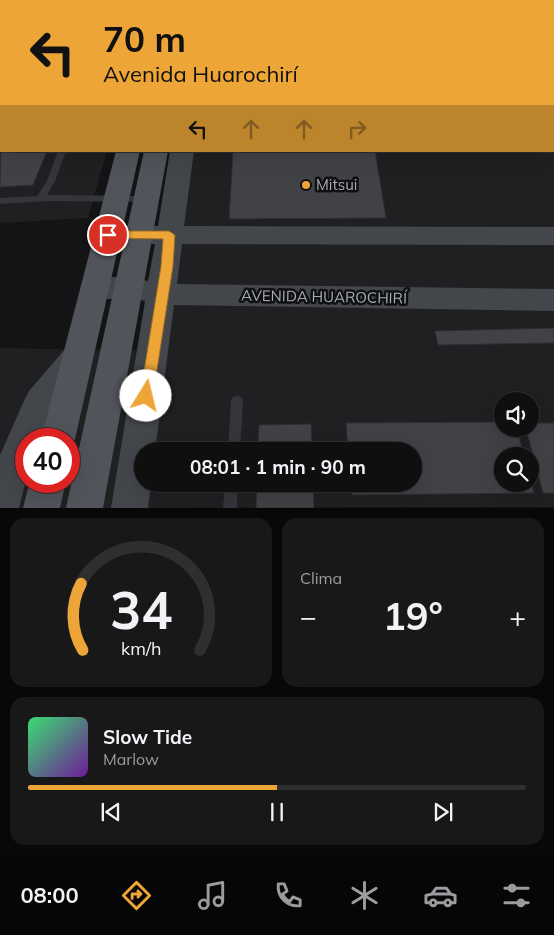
<!DOCTYPE html>
<html lang="es">
<head>
<meta charset="utf-8">
<style>
  :root { --surface:#0f0f10; --page:#181819; --text:#f1f3f6; --muted:#9b9c9f; --line:#2f2f30; --accent:#eca536 }
  body { margin:0; font-family:Mulish,sans-serif; background:var(--page); color:var(--text); height:100vh; display:flex; flex-direction:column; font-size:19px; white-space:nowrap }
  * { box-sizing:border-box; margin:0 }
  p { font-size:16px; color:var(--muted) }
  .icon { flex:none; width:28px; height:28px; fill:none; stroke:currentColor; stroke-width:2; stroke-linecap:round; stroke-linejoin:round }
  .map { position:relative; height:508px; overflow:hidden }
  .drawer { display:flex; flex-direction:column; gap:10px; padding:10px; background:#080809; flex:1 }
  .drawer>* { flex:none }
  .top-card { position:absolute; left:0px; top:0px; width:555px; height:152px; box-shadow:0 5px 20px #0002,0 0 0 1px var(--line); background:#eca536; color:#111; overflow:hidden }
  .tools { position:absolute; left:494px; top:392px; display:grid; gap:10px }
  .tools a { display:grid; place-items:center; width:45px; height:45px; border-radius:50%; background:var(--surface); box-shadow:0 5px 20px #0002,0 0 0 1px var(--line); font-size:25px }
  .speed { position:absolute; left:15px; top:428px; display:flex; gap:10px; font-size:25px; font-weight:700; text-align:center }
  .speed>* { display:grid; place-content:center; width:65px; height:65px; border-radius:50%; background:var(--surface); box-shadow:0 5px 20px #0002,0 0 0 1px var(--line); line-height:1 }
  .speed .limit { border:8px solid #d22; background:#fff; color:#111 }
  .pin { position:absolute; display:grid; place-items:center; width:42px; height:42px; color:#fff; margin:-21px; border:2px solid #fff; border-radius:50%; box-shadow:0 1px 5px #0007 }
  .me { position:absolute; width:55px; margin:-28px; rotate:9deg; stroke-linejoin:round; filter:drop-shadow(0 0 4px #0008) }
  .turn { display:flex; align-items:center; gap:18px; height:105px; padding:0 20px; font-size:22px }
  .turn .icon { width:65px; height:65px; stroke-width:2.5 }
  .turn b { display:block; font-size:35px; line-height:42px }
  .lanes { display:flex; align-items:center; height:48px; padding:0 20px; background:#0003; justify-content:center; gap:25px; direction:ltr }
  .lanes .off { opacity:.35 }
  .big { font-size:38px; font-weight:700; line-height:1.1 }
  .drawer .widget { flex:1; display:flex; flex-direction:column; justify-content:center; gap:8px; min-width:0; padding:0 18px; border-radius:15px; background:var(--page) }
  .drawer .dial { align-items:center; gap:0 }
  .dial svg { height:130px; overflow:visible; fill:none; stroke:var(--line); stroke-width:7; stroke-linecap:round; text-anchor:middle }
  .dial text { fill:var(--text); stroke:none }
  .song { display:flex; align-items:center; gap:15px }
  .cover { width:60px; height:60px; border-radius:8px; background:linear-gradient(135deg,hsl(140 70% 55%),hsl(280 70% 35%)) }
  .played { height:5px; border-radius:2px; background:linear-gradient(90deg,var(--accent) 50%,var(--line) 50%) }
  .keys { display:flex; justify-content:space-around; direction:ltr }
  .heat { display:flex; justify-content:space-between; align-items:center; font-size:28px; direction:ltr }
  .drawer .tiles { flex:1; display:grid; gap:10px; grid-template-columns:1fr 1fr }
  .widget:last-child { grid-column:span 2 }
  .trip { position:absolute; left:134px; top:442px; width:288px; height:50px; border-radius:25px; background:var(--surface); box-shadow:0 5px 20px #0002,0 0 0 1px var(--line); font-weight:700; line-height:50px; text-align:center }
  .dock { display:flex; height:80px; justify-content:space-around; align-items:center; background:#060606; color:var(--muted) }
  .dock .icon { width:35px; height:35px }
  .dock .active { color:var(--accent) }
  .dock b { font-size:22px; color:var(--text) }
  .map>svg:first-child { display:block }
</style>
</head>
<body>
<div class="map">
<svg width="554" height="508" viewBox="0 0 554 508">
  <rect width="100%" height="100%" fill="#141416"/>
  <!-- built -->
  <path fill="#202023" fill-rule="evenodd" d="M 214,0 L 554,0 L 554,507 L 0,508 L 0,348 L 159,351 L 190,151 L 554,151 L 554,1 ZM 502,401 L 530,401 L 530,429 L 502,429 ZM 26,439 L 69,439 L 69,481 L 26,481 ZM 142,451 L 412,451 L 412,484 L 142,484 ZM 502,456 L 530,456 L 530,484 L 502,484 Z
    M 0,122 L 1,151 L 107,151 L 88,218 L 0,223 Z"/>
  <!-- building -->
  <path fill="#404246" stroke="#2e2e32" d="M 512,0 L 554,0 L 554,87 L 554,1 Z
    M 1,150 L 47,151 L 33,185 L 0,187 Z
    M 233,151 L 375,151 L 386,218 L 229,219 Z
    M 554,328 L 554,343 L 438,345 L 435,331 Z
    M 502,422 L 502,429 L 517,429 L 524,456 L 502,456 L 502,484 L 530,484 L 530,479 L 534,493 L 352,495 L 351,484 L 412,484 L 412,451 L 348,451 L 346,423 Z
    M 530,423 L 554,423 L 554,493 L 543,493 L 526,429 L 530,429 Z
    M 311,424 L 312,451 L 258,451 L 259,425 Z
    M 257,484 L 313,484 L 314,508 L 256,508 Z"/>
  <g fill="none" stroke-linecap="round" stroke-linejoin="round">
    <!-- lane -->
    <path fill="#35363b" fill-rule="evenodd" d="M 497,0 L 504,0 L 504,1 L 498,1 Z
      M 58,151 L 66,151 L 55,181 L 47,195 L 145,196 L 150,199 L 145,202 L 50,201 L 0,204 L 0,198 L 37,196 L 47,181 Z
      M 237,396 L 241,397 L 243,401 L 240,451 L 228,451 L 231,401 L 233,397 Z
      M 225,484 L 237,484 L 237,508 L 223,508 Z"/>
    <!-- street -->
    <path stroke="#35363b" stroke-width="19" d="M 40,1 L 41,0
      M 0,76 L 1,74"/>
    <!-- secondary -->
    <path fill="#43464b" fill-rule="evenodd" d="M 197,0 L 215,0 L 215,1 L 197,1 Z
      M 170,151 L 194,151 L 184,226 L 554,227 L 554,245 L 182,244 L 177,284 L 554,289 L 554,311 L 174,305 L 155,451 L 142,451 L 142,484 L 151,484 L 148,508 L 111,508 L 145,301 C 124,296 104,302 84,296 L 80,289 L 84,282 C 105,275 127,276 148,281 L 155,244 L 108,244 L 99,241 L 95,235 L 99,229 L 108,226 L 158,226 Z
      M 77,345 L 88,348 L 93,357 L 88,366 L 54,409 L 42,439 L 26,439 L 26,480 L 19,508 L 0,508 L 0,455 L 24,401 L 29,391 L 66,348 Z"/>
    <!-- primary -->
    <path fill="#51545a" fill-rule="evenodd" d="M 157,0 L 175,0 L 175,1 L 157,1 Z
      M 179,0 L 197,0 L 197,1 L 179,1 Z
      M 116,151 L 140,151 L 75,439 L 69,450 L 69,439 L 41,439 Z
      M 144,151 L 168,151 L 103,508 L 66,508 Z
      M 30,481 L 66,481 L 60,508 L 23,508 Z"/>
  </g>
  <!-- route -->
  <path fill="#eca536" stroke="#996b23" d="M 108,231 L 169,231 L 175,235 L 173,266 L 153,396 L 151,400 L 146,402 L 142,400 L 140,396 L 161,266 L 163,239 L 104,238 L 102,235 L 104,232 Z"/>
  <!-- markers -->
  <circle fill="#eca536" stroke="#0f0f11" stroke-width="2" cx="306" cy="185" r="5"/>
  <g text-anchor="middle" stroke-width="5" stroke-linejoin="round" paint-order="stroke">
    <!-- poi labels -->
    <g font-size="15" fill="#a6acb6" stroke="#0f0f11" text-anchor="start">
      <text x="316" y="190">Mitsui</text>
    </g>
    <!-- street labels -->
    <g font-size="15" fill="#a6acb6" stroke="#0f0f11">
      <text transform="translate(324 297) rotate(1)" y="5">AVENIDA HUAROCHIRÍ</text>
    </g>
  </g>
</svg>
<div class="tools">
<a><svg class="icon" aria-label="sound" viewBox="0 0 24 24"><path d="M4 9h4l5-4v14l-5-4H4zM17 9q2 3 0 6"/></svg></a>
<a><svg class="icon" aria-label="search" viewBox="0 0 24 24"><circle cx="10" cy="10" r="6"/><path d="M15 15l6 6"/></svg></a>
</div>
<div class="speed"><div class="limit">40</div></div>
<div class="pin" style="left:108px;top:235px;background:#d93025"><svg class="icon" aria-label="arrive" viewBox="0 0 24 24"><path d="M6 21V4h12l-3 4 3 4H6"/></svg></div>
<svg class="me" style="left:146px;top:396px" viewBox="-20 -20 40 40"><circle r="19" fill="#fff"/><path d="M0-13L10 11 0 6-10 11z" fill="#eca536"/></svg>
<div class="trip">08:01 · 1 min · 90 m</div>
<div class="top-card">
<div class="turn"><svg class="icon" aria-label="left" viewBox="0 0 24 24"><path d="M17 20v-9H6M10 6l-5 5 5 5"/></svg><div><b>70 m</b>Avenida Huarochirí</div></div>
<div class="lanes"><svg class="icon" aria-label="left" viewBox="0 0 24 24"><path d="M17 20v-9H6M10 6l-5 5 5 5"/></svg><svg class="icon off" aria-label="ahead" viewBox="0 0 24 24"><path d="M12 20V5M6 11l6-6 6 6"/></svg><svg class="icon off" aria-label="ahead" viewBox="0 0 24 24"><path d="M12 20V5M6 11l6-6 6 6"/></svg><svg class="icon off" aria-label="right" viewBox="0 0 24 24"><path d="M7 20v-9h11M14 6l5 5-5 5"/></svg></div>
</div>
</div>
<section class="drawer">
<div class="tiles">
<div class="widget dial"><svg viewBox="0 0 100 80">
<path d="M14 69A42 42 0 1 1 86 69"/>
<path d="M14 69A42 42 0 0 1 13 28" stroke="#eca536"/>
<text x="50" y="56" font-size="32" font-weight="700">34</text>
<text x="50" y="72" font-size="11">km/h</text>
</svg></div>
<div class="widget"><p>Clima</p>
<div class="heat"><a>−</a><b class="big">19°</b><a>+</a></div>
</div>
<div class="widget">
<div class="song"><i class="cover"></i><div><b>Slow Tide</b><p>Marlow</p></div></div>
<div class="played"></div>
<div class="keys"><svg class="icon" aria-label="previous" viewBox="0 0 24 24"><path d="M18 5L8 12l10 7zM5 5v14"/></svg><svg class="icon" aria-label="pause" viewBox="0 0 24 24"><path d="M8 5v14M16 5v14"/></svg><svg class="icon" aria-label="next" viewBox="0 0 24 24"><path d="M6 5l10 7-10 7zM19 5v14"/></svg></div>
</div>
</div>
</section>
<nav class="dock">
<b>08:00</b>
<svg class="icon active" aria-label="directions" viewBox="0 0 24 24"><path d="M12 3l9 9-9 9-9-9zM9 14v-3h6M13 9l2 2-2 2"/></svg>
<svg class="icon" aria-label="music" viewBox="0 0 24 24"><path d="M9 18V5l10-2v13"/><circle cx="6" cy="18" r="3"/><circle cx="16" cy="16" r="3"/></svg>
<svg class="icon" aria-label="phone" viewBox="0 0 24 24"><path d="M5 4h4l2 5-3 2q2 4 5 5l2-3 5 2v4C11 20 4 13 5 4z"/></svg>
<svg class="icon" aria-label="climate" viewBox="0 0 24 24"><path d="M12 3v18M4 7l16 10M4 17L20 7"/></svg>
<svg class="icon" aria-label="car" viewBox="0 0 24 24"><path d="M5 17H2v-5l4-1 3-4h7l3 4 3 1v5h-3M9 17h6M6 11h13"/><circle cx="7" cy="17" r="2"/><circle cx="17" cy="17" r="2"/></svg>
<svg class="icon" aria-label="filters" viewBox="0 0 24 24"><path d="M4 7h16M4 17h16"/><circle cx="9" cy="7" r="2"/><circle cx="15" cy="17" r="2"/></svg>
</nav>
</body>
</html>
